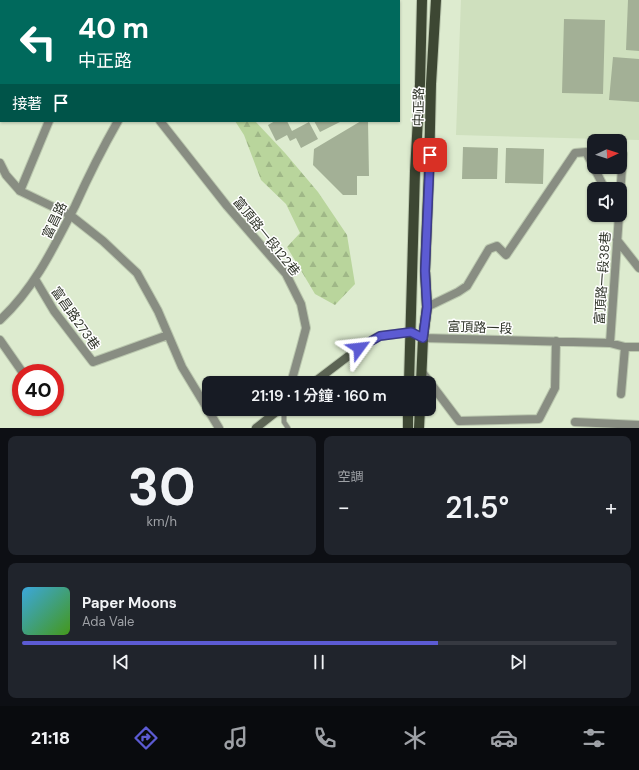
<!DOCTYPE html>
<html lang="zh-TW">
<head>
<meta charset="utf-8">
<style>
  :root { --surface:#171b24; --page:#20242c; --text:#f1f3f6; --muted:#9ea1a6; --line:#363941; --accent:#5c5bd3 }
  body { margin:0; font-family:"DM Sans","Noto Sans TC",sans-serif; background:var(--page); color:var(--text); height:100vh; display:flex; flex-direction:column; font-size:15px; white-space:nowrap }
  * { box-sizing:border-box; margin:0 }
  p { font-size:13px; color:var(--muted) }
  .icon { flex:none; width:22px; height:22px; fill:none; stroke:currentColor; stroke-width:2; stroke-linecap:round; stroke-linejoin:round }
  .map { position:relative; height:428px; overflow:hidden }
  .drawer { display:flex; flex-direction:column; gap:8px; padding:8px; background:#0d0f14; flex:1 }
  .drawer>* { flex:none }
  .banner { position:absolute; left:0px; top:0px; width:400px; height:122px; box-shadow:0 1px 3px #0004; background:#00695c; color:#fff; overflow:hidden }
  .needle { width:26px; rotate:86deg }
  .fabs { position:absolute; left:587px; top:134px; display:grid; gap:8px }
  .fabs a { display:grid; place-items:center; width:40px; height:40px; border-radius:8px; background:var(--surface); box-shadow:0 1px 3px #0004; font-size:20px }
  .speed { position:absolute; left:12px; top:364px; display:flex; gap:8px; font-size:20px; font-weight:700; text-align:center }
  .speed>* { display:grid; place-content:center; width:52px; height:52px; border-radius:50%; background:var(--surface); box-shadow:0 1px 3px #0004; line-height:1 }
  .speed .limit { border:6px solid #d22; background:#fff; color:#111 }
  .pin { position:absolute; display:grid; place-items:center; width:34px; height:34px; color:#fff; margin:-17px; border-radius:8px; box-shadow:0 2px 6px #0006 }
  .me { position:absolute; width:44px; margin:-22px; rotate:60deg; stroke-linejoin:round; filter:drop-shadow(0 0 3px #0008) }
  .turn { display:flex; align-items:center; gap:14px; height:84px; padding:0 12px; font-size:18px }
  .turn .icon { width:52px; height:52px; stroke-width:2.5 }
  .turn b { display:block; font-size:28px; line-height:34px }
  .then { display:flex; align-items:center; height:38px; padding:0 12px; background:#0003; gap:8px; font-size:15px }
  .big { font-size:30px; font-weight:600; line-height:1.1 }
  .drawer .card { flex:1; display:flex; flex-direction:column; justify-content:center; gap:6px; min-width:0; padding:0 14px; border-radius:8px; background:var(--page) }
  .drawer .dial { align-items:center; gap:0 }
  .dial b { font-size:52px; line-height:1 }
  .song { display:flex; align-items:center; gap:12px }
  .cover { width:48px; height:48px; border-radius:6px; background:linear-gradient(135deg,hsl(200 70% 55%),hsl(100 70% 35%)) }
  .played { height:4px; border-radius:2px; background:linear-gradient(90deg,var(--accent) 70%,var(--line) 70%) }
  .keys { display:flex; justify-content:space-around; direction:ltr }
  .heat { display:flex; justify-content:space-between; align-items:center; font-size:22px; direction:ltr }
  .drawer .tiles { flex:1; display:grid; gap:8px; grid-template-columns:1fr 1fr }
  .card:last-child { grid-column:span 2 }
  .trip { position:absolute; left:202px; top:376px; width:234px; height:40px; border-radius:8px; background:var(--surface); box-shadow:0 1px 3px #0004; font-weight:600; line-height:40px; text-align:center }
  .menu { display:flex; height:64px; justify-content:space-around; align-items:center; background:#090b0e; color:var(--muted) }
  .menu .icon { width:28px; height:28px }
  .menu .active { color:var(--accent) }
  .menu b { font-size:18px; color:var(--text) }
  .map>svg:first-child { display:block }
</style>
</head>
<body>
<div class="map">
<svg width="639" height="428" viewBox="0 0 639 428">
  <defs>
    <pattern id="forest-firs" width="22" height="20" patternUnits="userSpaceOnUse"><rect width="22" height="20" fill="#b9d59c"/><path d="M5 1l3.5 6h-7zM16 11l3.5 6h-7z" fill="#9fb787"/></pattern>
  </defs>
  <rect width="100%" height="100%" fill="#ddebcf"/>
  <!-- built -->
  <path fill="#cfe0be" d="M 461,0 L 639,0 L 639,140 L 456,135 Z"/>
  <!-- forest -->
  <path fill="url(#forest-firs)" d="M 235,121 L 255,121 L 285,153 L 318,192 L 347,235 L 355,284 L 335,305 L 315,294 L 287,247 L 300,233 L 286,204 L 261,180 L 244,135 Z"/>
  <!-- building -->
  <path fill="#a3b096" d="M 628,0 L 639,0 L 639,51 L 626,50 Z
    M 564,19 L 605,20 L 603,94 L 562,93 Z
    M 613,57 L 639,59 L 639,102 L 609,100 Z
    M 275,121 L 287,121 L 292,131 L 309,122 L 318,139 L 301,148 L 296,138 L 290,141 L 287,135 L 276,141 L 268,125 Z
    M 314,121 L 342,121 L 320,132 Z
    M 361,121 L 368,121 L 369,176 L 357,176 L 357,195 L 343,195 L 313,165 L 314,149 Z
    M 463,147 L 498,148 L 497,179 L 462,179 Z
    M 506,148 L 544,149 L 543,184 L 505,183 Z"/>
  <g fill="none" stroke-linecap="round" stroke-linejoin="round">
    <defs>
      <path id="lane" d="M 284,409 L 284,422 L 288,428"/>
      <path id="street" d="M 47,0 L 48,1
        M 232,1 L 234,0
        M 0,18 L 1,20
        M 160,121 L 227,206 L 286,274 L 301,304 L 306,328 L 301,347 L 291,383
        M 0,163 L 6,175 L 20,191 L 70,215 L 103,241 L 137,273 L 158,311 L 182,367 L 219,428
        M 20,191 L 49,121
        M 620,196 L 623,154
        M 617,240 L 639,268
        M 35,279 L 54,311 L 93,362 L 168,335
        M 427,307 L 458,292 L 467,286 L 489,249 L 497,246 L 506,255 L 575,153 L 586,152 L 605,189
        M 0,320 C 34,289 54,247 75,206 C 88,177 102,149 118,121
        M 411,332 L 423,338 L 610,343 L 625,347 L 639,347
        M 0,340 L 23,373
        M 610,343 L 619,215
        M 422,372 L 459,421 L 539,419 L 555,388 L 556,341
        M 621,394 L 625,347
        M 575,422 L 639,425"/>
      <path id="secondary" d="M 313,383 L 359,348 L 379,336 L 411,332
        M 256,428 L 280,409"/>
      <path id="primary" d="M 409,383 L 415,171 L 420,84 L 422,0
        M 421,383 L 423,338 L 427,307 L 425,271 L 429,170 L 431,84 L 436,0
        M 408,428 L 408,409
        M 419,428 L 420,409"/>
    </defs>
    <!-- lane casing -->
    <use href="#lane" stroke="#bac7ae" stroke-width="6"/>
    <!-- street casing -->
    <use href="#street" stroke="#bac7ae" stroke-width="10"/>
    <!-- secondary casing -->
    <use href="#secondary" stroke="#bac7ae" stroke-width="10"/>
    <!-- primary casing -->
    <use href="#primary" stroke="#bac7ae" stroke-width="12"/>
    <!-- lane -->
    <use href="#lane" stroke="#888d82" stroke-width="4.5"/>
    <!-- street -->
    <use href="#street" stroke="#888d82" stroke-width="8"/>
    <!-- secondary -->
    <use href="#secondary" stroke="#5c6454" stroke-width="8"/>
    <!-- primary -->
    <use href="#primary" stroke="#3d4733" stroke-width="10"/>
  </g>
  <g fill="none" stroke-linecap="round" stroke-linejoin="round">
    <defs>
      <path id="route" d="M 359,348 L 380,336 L 411,332 L 423,338 L 427,307 L 425,271 L 430,155"/>
    </defs>
    <!-- route casing -->
    <use href="#route" stroke="#3c3b89" stroke-width="10"/>
    <!-- route -->
    <use href="#route" stroke="#5c5bd3" stroke-width="7"/>
  </g>
  <g text-anchor="middle" stroke-width="3" stroke-linejoin="round" paint-order="stroke">
    <!-- street labels -->
    <g font-size="13" fill="#30352a" stroke="#fff">
      <text transform="translate(418 107) rotate(-89)" y="5">中正路</text>
      <text transform="translate(54 220) rotate(-64)" y="5">富昌路</text>
      <text transform="translate(267 236) rotate(51)" y="5">富頂路一段122巷</text>
      <text transform="translate(602 278) rotate(-86)" y="5">富頂路一段38巷</text>
      <text transform="translate(76 318) rotate(55)" y="5">富昌路273巷</text>
      <text transform="translate(480 327) rotate(2)" y="5">富頂路一段</text>
    </g>
  </g>
</svg>
<div class="fabs">
<a><svg class="needle" viewBox="-14 -14 28 28"><path d="M0-13l5 13h-10z" fill="#e53935"/><path d="M0 13l5-13h-10z" fill="#9ea1a6"/></svg></a>
<a><svg class="icon" aria-label="sound" viewBox="0 0 24 24"><path d="M4 9h4l5-4v14l-5-4H4zM17 9q2 3 0 6"/></svg></a>
</div>
<div class="speed"><div class="limit">40</div></div>
<div class="pin" style="left:430px;top:155px;background:#d93025"><svg class="icon" aria-label="arrive" viewBox="0 0 24 24"><path d="M6 21V4h12l-3 4 3 4H6"/></svg></div>
<svg class="me" style="left:359px;top:348px" viewBox="-20 -20 40 40"><path d="M0-17L14 15 0 8-14 15z" fill="#5c5bd3" stroke="#fff" stroke-width="4"/></svg>
<div class="trip">21:19 · 1 分鐘 · 160 m</div>
<div class="banner">
<div class="turn"><svg class="icon" aria-label="left" viewBox="0 0 24 24"><path d="M17 20v-9H6M10 6l-5 5 5 5"/></svg><div><b>40 m</b>中正路</div></div>
<div class="then">接著<svg class="icon" aria-label="arrive" viewBox="0 0 24 24"><path d="M6 21V4h12l-3 4 3 4H6"/></svg></div>
</div>
</div>
<section class="drawer">
<div class="tiles">
<div class="card dial"><b>30</b><p>km/h</p></div>
<div class="card"><p>空調</p>
<div class="heat"><a>−</a><b class="big">21.5°</b><a>+</a></div>
</div>
<div class="card">
<div class="song"><i class="cover"></i><div><b>Paper Moons</b><p>Ada Vale</p></div></div>
<div class="played"></div>
<div class="keys"><svg class="icon" aria-label="previous" viewBox="0 0 24 24"><path d="M18 5L8 12l10 7zM5 5v14"/></svg><svg class="icon" aria-label="pause" viewBox="0 0 24 24"><path d="M8 5v14M16 5v14"/></svg><svg class="icon" aria-label="next" viewBox="0 0 24 24"><path d="M6 5l10 7-10 7zM19 5v14"/></svg></div>
</div>
</div>
</section>
<nav class="menu">
<b>21:18</b>
<svg class="icon active" aria-label="directions" viewBox="0 0 24 24"><path d="M12 3l9 9-9 9-9-9zM9 14v-3h6M13 9l2 2-2 2"/></svg>
<svg class="icon" aria-label="music" viewBox="0 0 24 24"><path d="M9 18V5l10-2v13"/><circle cx="6" cy="18" r="3"/><circle cx="16" cy="16" r="3"/></svg>
<svg class="icon" aria-label="phone" viewBox="0 0 24 24"><path d="M5 4h4l2 5-3 2q2 4 5 5l2-3 5 2v4C11 20 4 13 5 4z"/></svg>
<svg class="icon" aria-label="climate" viewBox="0 0 24 24"><path d="M12 3v18M4 7l16 10M4 17L20 7"/></svg>
<svg class="icon" aria-label="car" viewBox="0 0 24 24"><path d="M5 17H2v-5l4-1 3-4h7l3 4 3 1v5h-3M9 17h6M6 11h13"/><circle cx="7" cy="17" r="2"/><circle cx="17" cy="17" r="2"/></svg>
<svg class="icon" aria-label="filters" viewBox="0 0 24 24"><path d="M4 7h16M4 17h16"/><circle cx="9" cy="7" r="2"/><circle cx="15" cy="17" r="2"/></svg>
</nav>
</body>
</html>
